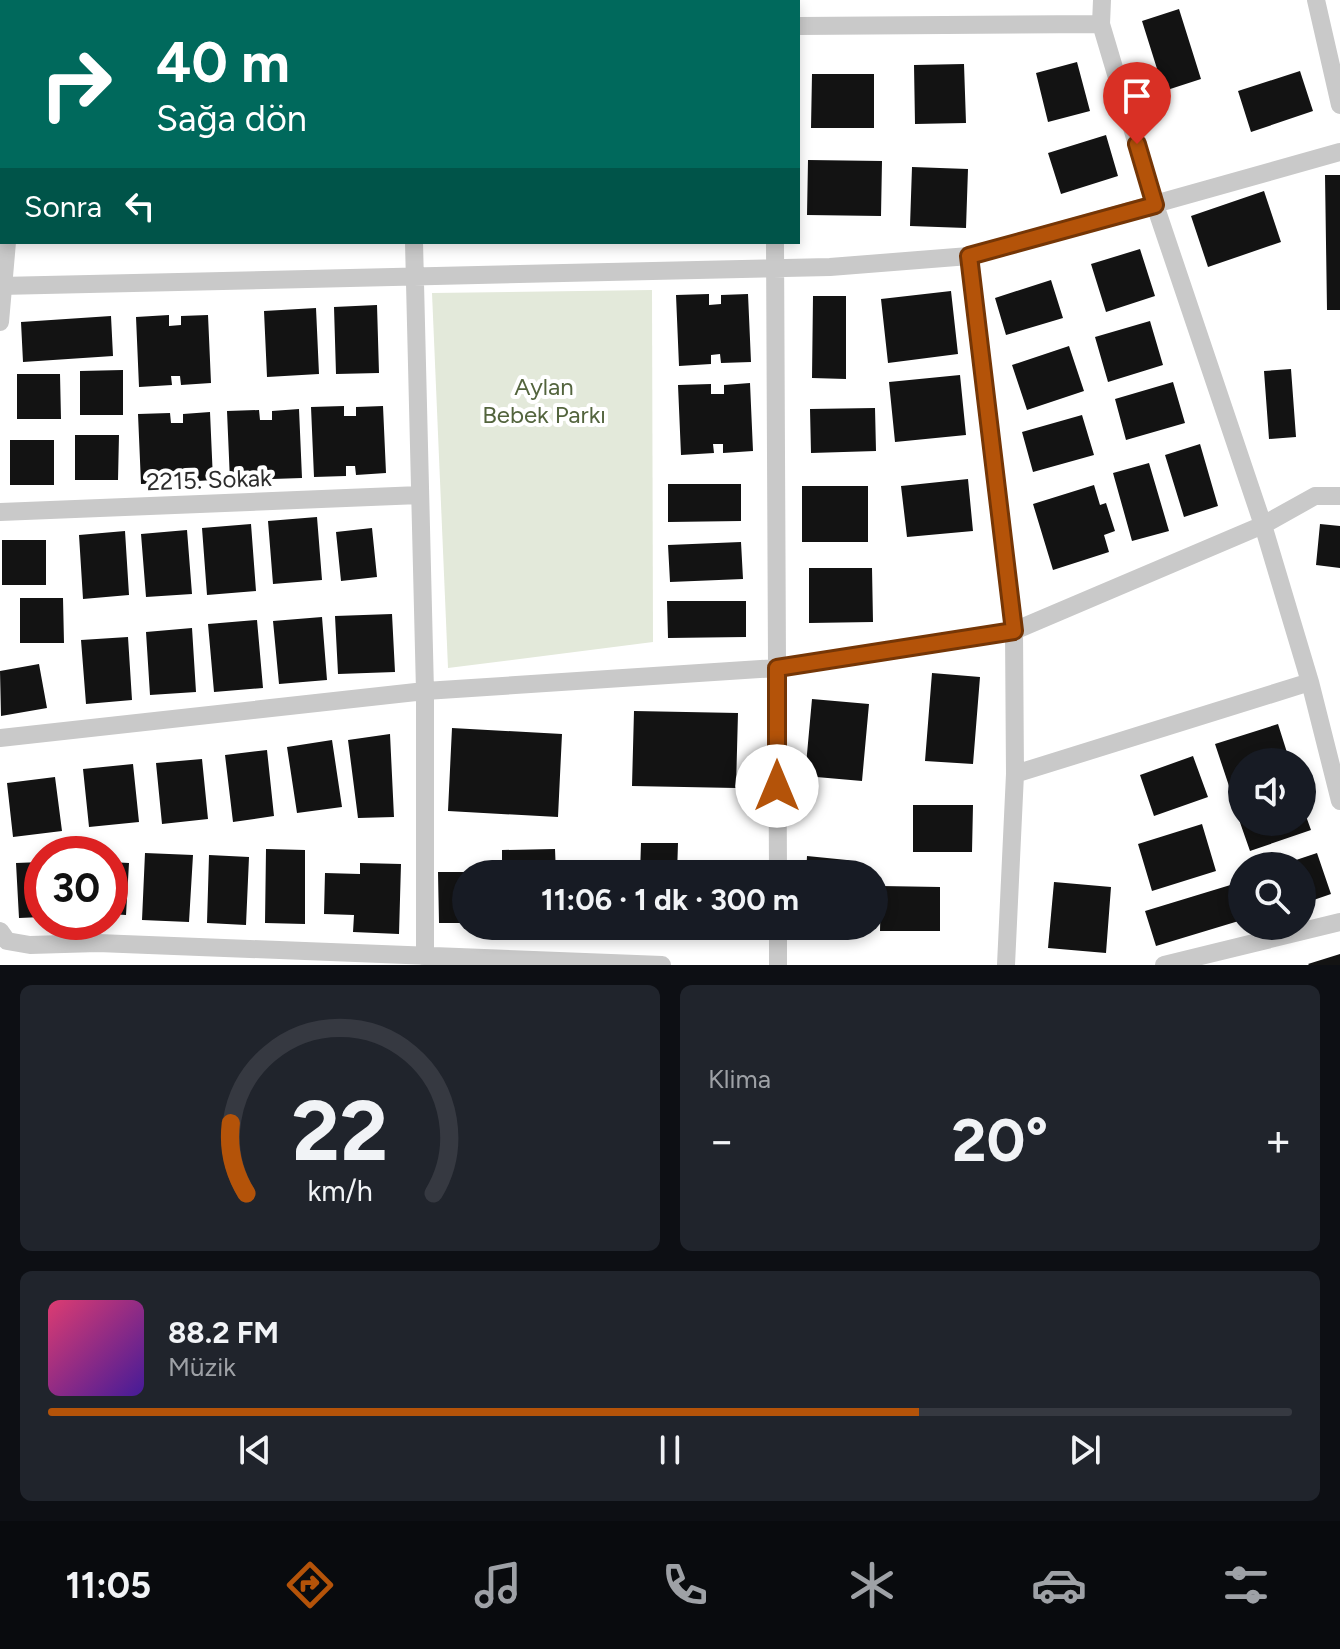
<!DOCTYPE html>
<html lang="tr">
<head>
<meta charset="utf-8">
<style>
  :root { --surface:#171b24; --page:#20242c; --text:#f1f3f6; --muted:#9ea1a6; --line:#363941; --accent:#b45309 }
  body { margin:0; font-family:Figtree,sans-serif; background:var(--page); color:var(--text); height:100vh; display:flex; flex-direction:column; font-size:30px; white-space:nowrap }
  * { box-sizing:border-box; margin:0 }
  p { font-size:26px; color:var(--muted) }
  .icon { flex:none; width:44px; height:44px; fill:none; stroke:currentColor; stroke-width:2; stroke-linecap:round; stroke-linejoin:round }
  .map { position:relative; height:965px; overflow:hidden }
  .side { display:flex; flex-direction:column; gap:20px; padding:20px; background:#0d0f14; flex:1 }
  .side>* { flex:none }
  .hud { position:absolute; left:0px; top:0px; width:800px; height:244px; box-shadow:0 4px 12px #0003; background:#00695c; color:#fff; overflow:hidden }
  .buttons { position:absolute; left:1228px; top:748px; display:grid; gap:16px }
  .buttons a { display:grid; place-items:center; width:88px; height:88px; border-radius:50%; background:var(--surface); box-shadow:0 4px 12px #0003; font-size:40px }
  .speed { position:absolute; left:24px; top:836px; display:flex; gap:16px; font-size:40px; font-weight:700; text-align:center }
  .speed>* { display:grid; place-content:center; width:104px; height:104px; border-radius:50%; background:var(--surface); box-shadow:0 4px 12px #0003; line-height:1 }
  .speed .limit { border:12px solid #d22; background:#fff; color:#111 }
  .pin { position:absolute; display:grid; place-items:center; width:68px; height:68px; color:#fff; margin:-82px -34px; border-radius:50% 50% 50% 0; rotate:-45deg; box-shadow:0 0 8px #0007 }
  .pin .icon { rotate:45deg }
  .me { position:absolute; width:88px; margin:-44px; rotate:0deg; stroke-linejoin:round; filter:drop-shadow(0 0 6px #0008) }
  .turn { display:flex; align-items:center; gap:28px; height:168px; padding:0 24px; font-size:36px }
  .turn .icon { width:104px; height:104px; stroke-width:2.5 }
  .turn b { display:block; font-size:56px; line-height:68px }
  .then { display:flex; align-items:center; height:76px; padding:0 24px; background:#0003; gap:16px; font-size:30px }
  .big { font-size:60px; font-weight:700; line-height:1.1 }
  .side .tile { flex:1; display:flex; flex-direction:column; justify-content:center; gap:12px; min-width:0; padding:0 28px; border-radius:12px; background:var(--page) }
  .side .dial { align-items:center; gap:0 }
  .dial svg { height:208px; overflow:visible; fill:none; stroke:var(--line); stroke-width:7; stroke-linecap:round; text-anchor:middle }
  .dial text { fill:var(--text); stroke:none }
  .song { display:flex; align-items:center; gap:24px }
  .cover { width:96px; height:96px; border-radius:12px; background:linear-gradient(135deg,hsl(340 70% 55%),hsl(260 70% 35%)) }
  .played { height:8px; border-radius:4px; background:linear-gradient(90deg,var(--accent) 70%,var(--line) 70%) }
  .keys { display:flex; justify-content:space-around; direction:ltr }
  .heat { display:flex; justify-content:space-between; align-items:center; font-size:44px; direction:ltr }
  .side .tiles { flex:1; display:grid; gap:20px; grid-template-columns:1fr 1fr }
  .tile:last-child { grid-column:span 2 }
  .trip { position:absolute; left:452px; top:860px; width:436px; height:80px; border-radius:40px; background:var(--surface); box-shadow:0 4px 12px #0003; font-weight:700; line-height:80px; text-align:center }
  .tabs { display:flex; height:128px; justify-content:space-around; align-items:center; background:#090b0e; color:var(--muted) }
  .tabs .icon { width:56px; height:56px }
  .tabs .current { color:var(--accent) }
  .tabs b { font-size:36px; color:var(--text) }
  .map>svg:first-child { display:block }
</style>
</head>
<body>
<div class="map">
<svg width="1340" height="965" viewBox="0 0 1340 965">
  <rect width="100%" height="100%" fill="#fff"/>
  <!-- green -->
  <path fill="#e3e9da" d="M 652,290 L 653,642 L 448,668 L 432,293 Z"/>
  <!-- building -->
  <path fill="#131313" d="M 1179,9 L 1201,79 L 1164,91 L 1142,21 Z
    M 1077,62 L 1090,111 L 1048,122 L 1036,73 Z
    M 964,64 L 966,123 L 915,124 L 914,65 Z
    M 1300,71 L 1313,111 L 1251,132 L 1238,91 Z
    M 812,74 L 874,74 L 874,128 L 811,128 Z
    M 1106,135 L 1118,176 L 1061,194 L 1048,153 Z
    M 808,160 L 882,161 L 881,216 L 807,215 Z
    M 912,167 L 968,169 L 966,228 L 910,226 Z
    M 1325,175 L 1340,175 L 1340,310 L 1327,310 Z
    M 1264,191 L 1281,242 L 1208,267 L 1191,216 Z
    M 1140,249 L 1155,296 L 1106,312 L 1091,264 Z
    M 1051,280 L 1063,318 L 1006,335 L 995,298 Z
    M 951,291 L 958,354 L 888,363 L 881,299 Z
    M 709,294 L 709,305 L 721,304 L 721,295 L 748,294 L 751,362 L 721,363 L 720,354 L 711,355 L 711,364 L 679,366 L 676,295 Z
    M 813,296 L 846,296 L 846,379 L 812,378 Z
    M 377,305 L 379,373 L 336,374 L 334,307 Z
    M 316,308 L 319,374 L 267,377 L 264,311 Z
    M 169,315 L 169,326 L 181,325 L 181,316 L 208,315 L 211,383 L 181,385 L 180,376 L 171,376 L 172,385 L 139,387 L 136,317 Z
    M 111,316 L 113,356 L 23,362 L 21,322 Z
    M 1150,321 L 1163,365 L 1108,382 L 1095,337 Z
    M 1069,346 L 1084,391 L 1027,410 L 1012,365 Z
    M 1291,369 L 1296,437 L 1269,439 L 1264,371 Z
    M 123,370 L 123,415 L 80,415 L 80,371 Z
    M 17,374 L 60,374 L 61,419 L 17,419 Z
    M 960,375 L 966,435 L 895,442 L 889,382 Z
    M 1173,382 L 1185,423 L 1126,440 L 1115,399 Z
    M 750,383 L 753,451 L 723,453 L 723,444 L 713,444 L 714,453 L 681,455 L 678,385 L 711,384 L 711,394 L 724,394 L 724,385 Z
    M 344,406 L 344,416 L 356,416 L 356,407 L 383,406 L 386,473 L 356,475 L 355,466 L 346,466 L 346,476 L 314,477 L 311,407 Z
    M 875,408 L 876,451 L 811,453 L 810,409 Z
    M 299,409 L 302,478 L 272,479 L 271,470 L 261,470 L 262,480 L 230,481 L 227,411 L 259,410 L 260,420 L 272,420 L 272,411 Z
    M 210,412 L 213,480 L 182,482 L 182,473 L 173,473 L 173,483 L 141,484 L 138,414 L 170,413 L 171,423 L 183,423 L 183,414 Z
    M 1082,415 L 1094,455 L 1033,472 L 1022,432 Z
    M 75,435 L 119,435 L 118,480 L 75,480 Z
    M 10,440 L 54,440 L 54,485 L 10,485 Z
    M 1200,444 L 1218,506 L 1184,517 L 1165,455 Z
    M 1149,463 L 1169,531 L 1132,541 L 1113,473 Z
    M 968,479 L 973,531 L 907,537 L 901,486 Z
    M 668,484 L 741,484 L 741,521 L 668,522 Z
    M 1094,485 L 1100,505 L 1106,503 L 1115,531 L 1104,535 L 1109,552 L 1053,570 L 1033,504 Z
    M 802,486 L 868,486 L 868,542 L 802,542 Z
    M 317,517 L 322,580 L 273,584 L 268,521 Z
    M 251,524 L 256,591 L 207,595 L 202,528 Z
    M 1320,524 L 1340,526 L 1340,568 L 1316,565 Z
    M 372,528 L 377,577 L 341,581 L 336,532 Z
    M 187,530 L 192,594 L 146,597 L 141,534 Z
    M 125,531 L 129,595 L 83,599 L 79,535 Z
    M 2,540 L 46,540 L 46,585 L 2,585 Z
    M 741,542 L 743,579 L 670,582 L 668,545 Z
    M 809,568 L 872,568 L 873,622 L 809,623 Z
    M 20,598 L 63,598 L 64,643 L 20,643 Z
    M 667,601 L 746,601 L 746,637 L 668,638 Z
    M 392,614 L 395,672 L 338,674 L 335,616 Z
    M 322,617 L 327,680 L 279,684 L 273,621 Z
    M 257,620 L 263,688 L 214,692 L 208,624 Z
    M 192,628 L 196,692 L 150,695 L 146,632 Z
    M 128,637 L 132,700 L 86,704 L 81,640 Z
    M 39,664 L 47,708 L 1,716 L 0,671 Z
    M 932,673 L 980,677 L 973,764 L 925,761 Z
    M 812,699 L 869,704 L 862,781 L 805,776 Z
    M 634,711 L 738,713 L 736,788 L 632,786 Z
    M 1278,724 L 1290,762 L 1242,762 L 1242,782 L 1229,786 L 1215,744 Z
    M 452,728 L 562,734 L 558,817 L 448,811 Z
    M 390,734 L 394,817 L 358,818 L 348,740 Z
    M 332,740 L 342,807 L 297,813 L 287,747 Z
    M 267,750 L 274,816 L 233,822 L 225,755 Z
    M 1193,756 L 1208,797 L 1154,816 L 1140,775 Z
    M 202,759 L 208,819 L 162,824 L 156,763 Z
    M 133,764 L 139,822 L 89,827 L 83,769 Z
    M 55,777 L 62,831 L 13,837 L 7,783 Z
    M 913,805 L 973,805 L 972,852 L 913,852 Z
    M 1302,805 L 1311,830 L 1250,851 L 1236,811 L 1242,809 L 1242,822 L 1302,822 Z
    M 1202,824 L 1216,871 L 1152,891 L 1138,844 Z
    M 641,843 L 678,843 L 677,874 L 640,874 Z
    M 266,849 L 305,850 L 305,924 L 265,923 Z
    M 555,849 L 556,874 L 502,874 L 502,850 Z
    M 145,853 L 193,855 L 189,922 L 142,920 Z
    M 1317,853 L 1331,894 L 1302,904 L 1302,866 L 1281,865 Z
    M 209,855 L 249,857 L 246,925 L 207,923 Z
    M 807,856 L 847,860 L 846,874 L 806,874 Z
    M 42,862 L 42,917 L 19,918 L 16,863 Z
    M 110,862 L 129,863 L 126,915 L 110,914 Z
    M 360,863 L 401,864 L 399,934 L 353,932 L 354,915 L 324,914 L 325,873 L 360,874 Z
    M 438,872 L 466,872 L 466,923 L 439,923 Z
    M 1054,882 L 1111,887 L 1106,953 L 1048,948 Z
    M 1237,883 L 1242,899 L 1242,920 L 1156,946 L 1145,911 Z
    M 881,886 L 940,887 L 940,931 L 880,931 Z
    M 706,926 L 748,926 L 748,937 L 706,935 Z
    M 1340,954 L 1340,965 L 1309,965 L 1308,964 Z"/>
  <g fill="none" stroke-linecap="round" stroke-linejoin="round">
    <!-- street -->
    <path stroke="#c9c9c9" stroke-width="18" d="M 207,0 L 207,2
      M 410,0 L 410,2
      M 593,0 L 593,2
      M 774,0 L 774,2
      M 1102,0 L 1101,24 L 1155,205 L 1263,525 L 1310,682 L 1340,801
      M 1316,0 L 1340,105
      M 23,2 L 24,0
      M 798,26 L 1101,24
      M 414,242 L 425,691 L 425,957
      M 775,242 L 778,874
      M 969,256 L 1014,631 L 1015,774 L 1006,965
      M 0,286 L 830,267 L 969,256 L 1340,152
      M 0,322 L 7,242
      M 0,512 L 420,495
      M 0,738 L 425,691 L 777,668 L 1014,631 L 1263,525 L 1315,496 L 1340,496
      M 1015,774 L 1310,682
      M 778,926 L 778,965
      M 0,931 L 7,941 L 30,945 L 98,943 L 662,965
      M 1164,965 L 1340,922"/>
  </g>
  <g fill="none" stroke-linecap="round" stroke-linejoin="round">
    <defs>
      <path id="route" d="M 777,786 L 777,668 L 1014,631 L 969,256 L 1155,205 L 1137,144"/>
    </defs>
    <!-- route casing -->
    <use href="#route" stroke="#753606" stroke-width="20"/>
    <!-- route -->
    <use href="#route" stroke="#b45309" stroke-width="14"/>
  </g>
  <g text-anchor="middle" stroke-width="8" stroke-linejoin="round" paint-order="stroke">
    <!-- park labels -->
    <g font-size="24" fill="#53643d" stroke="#fff">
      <text x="544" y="395">Aylan<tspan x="544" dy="28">Bebek Parkı</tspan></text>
    </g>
    <!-- street labels -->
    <g font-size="24" fill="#2c2c2c" stroke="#fff">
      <text transform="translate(209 480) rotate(-2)" y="8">2215. Sokak</text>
    </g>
  </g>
</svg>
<div class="buttons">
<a><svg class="icon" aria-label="sound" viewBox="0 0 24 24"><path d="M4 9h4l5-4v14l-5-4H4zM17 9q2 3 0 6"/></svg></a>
<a><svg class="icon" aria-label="search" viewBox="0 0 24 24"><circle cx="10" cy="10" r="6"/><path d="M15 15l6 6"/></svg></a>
</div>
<div class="speed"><div class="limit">30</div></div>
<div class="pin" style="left:1137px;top:144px;background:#d93025"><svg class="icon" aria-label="arrive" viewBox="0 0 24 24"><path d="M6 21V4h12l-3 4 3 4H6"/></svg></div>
<svg class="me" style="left:777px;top:786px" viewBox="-20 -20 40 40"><circle r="19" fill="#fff"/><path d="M0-13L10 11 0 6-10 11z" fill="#b45309"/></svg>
<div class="trip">11:06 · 1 dk · 300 m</div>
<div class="hud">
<div class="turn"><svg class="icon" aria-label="right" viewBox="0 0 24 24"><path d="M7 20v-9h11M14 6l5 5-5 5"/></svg><div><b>40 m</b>Sağa dön</div></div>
<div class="then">Sonra<svg class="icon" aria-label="left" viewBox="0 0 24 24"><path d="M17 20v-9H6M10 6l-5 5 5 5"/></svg></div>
</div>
</div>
<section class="side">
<div class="tiles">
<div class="tile dial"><svg viewBox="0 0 100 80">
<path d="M14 69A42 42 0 1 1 86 69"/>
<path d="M14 69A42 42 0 0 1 8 42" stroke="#b45309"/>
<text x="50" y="56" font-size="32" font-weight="700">22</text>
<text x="50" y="72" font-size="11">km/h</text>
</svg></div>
<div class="tile"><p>Klima</p>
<div class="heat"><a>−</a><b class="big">20°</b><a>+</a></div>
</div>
<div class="tile">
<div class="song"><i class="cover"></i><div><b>88.2 FM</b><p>Müzik</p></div></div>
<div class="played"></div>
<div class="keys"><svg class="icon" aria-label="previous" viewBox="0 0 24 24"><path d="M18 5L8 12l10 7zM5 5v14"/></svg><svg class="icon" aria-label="pause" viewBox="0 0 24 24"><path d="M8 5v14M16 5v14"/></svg><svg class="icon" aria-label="next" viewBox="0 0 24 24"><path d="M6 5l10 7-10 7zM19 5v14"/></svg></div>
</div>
</div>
</section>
<nav class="tabs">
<b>11:05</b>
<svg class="icon current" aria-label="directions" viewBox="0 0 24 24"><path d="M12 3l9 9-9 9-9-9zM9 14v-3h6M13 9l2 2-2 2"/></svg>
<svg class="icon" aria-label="music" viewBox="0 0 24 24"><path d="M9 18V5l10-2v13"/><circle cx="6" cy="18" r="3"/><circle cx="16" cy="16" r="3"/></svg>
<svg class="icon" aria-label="phone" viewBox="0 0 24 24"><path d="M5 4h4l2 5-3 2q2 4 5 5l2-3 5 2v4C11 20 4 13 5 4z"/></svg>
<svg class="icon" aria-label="climate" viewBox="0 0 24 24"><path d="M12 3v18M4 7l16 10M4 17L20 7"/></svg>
<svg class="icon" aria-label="car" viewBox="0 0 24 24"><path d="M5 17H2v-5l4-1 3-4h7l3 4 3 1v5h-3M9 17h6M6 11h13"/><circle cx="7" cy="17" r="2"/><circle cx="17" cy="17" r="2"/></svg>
<svg class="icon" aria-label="filters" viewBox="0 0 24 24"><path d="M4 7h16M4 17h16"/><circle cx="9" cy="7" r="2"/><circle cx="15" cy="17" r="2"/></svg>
</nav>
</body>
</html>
